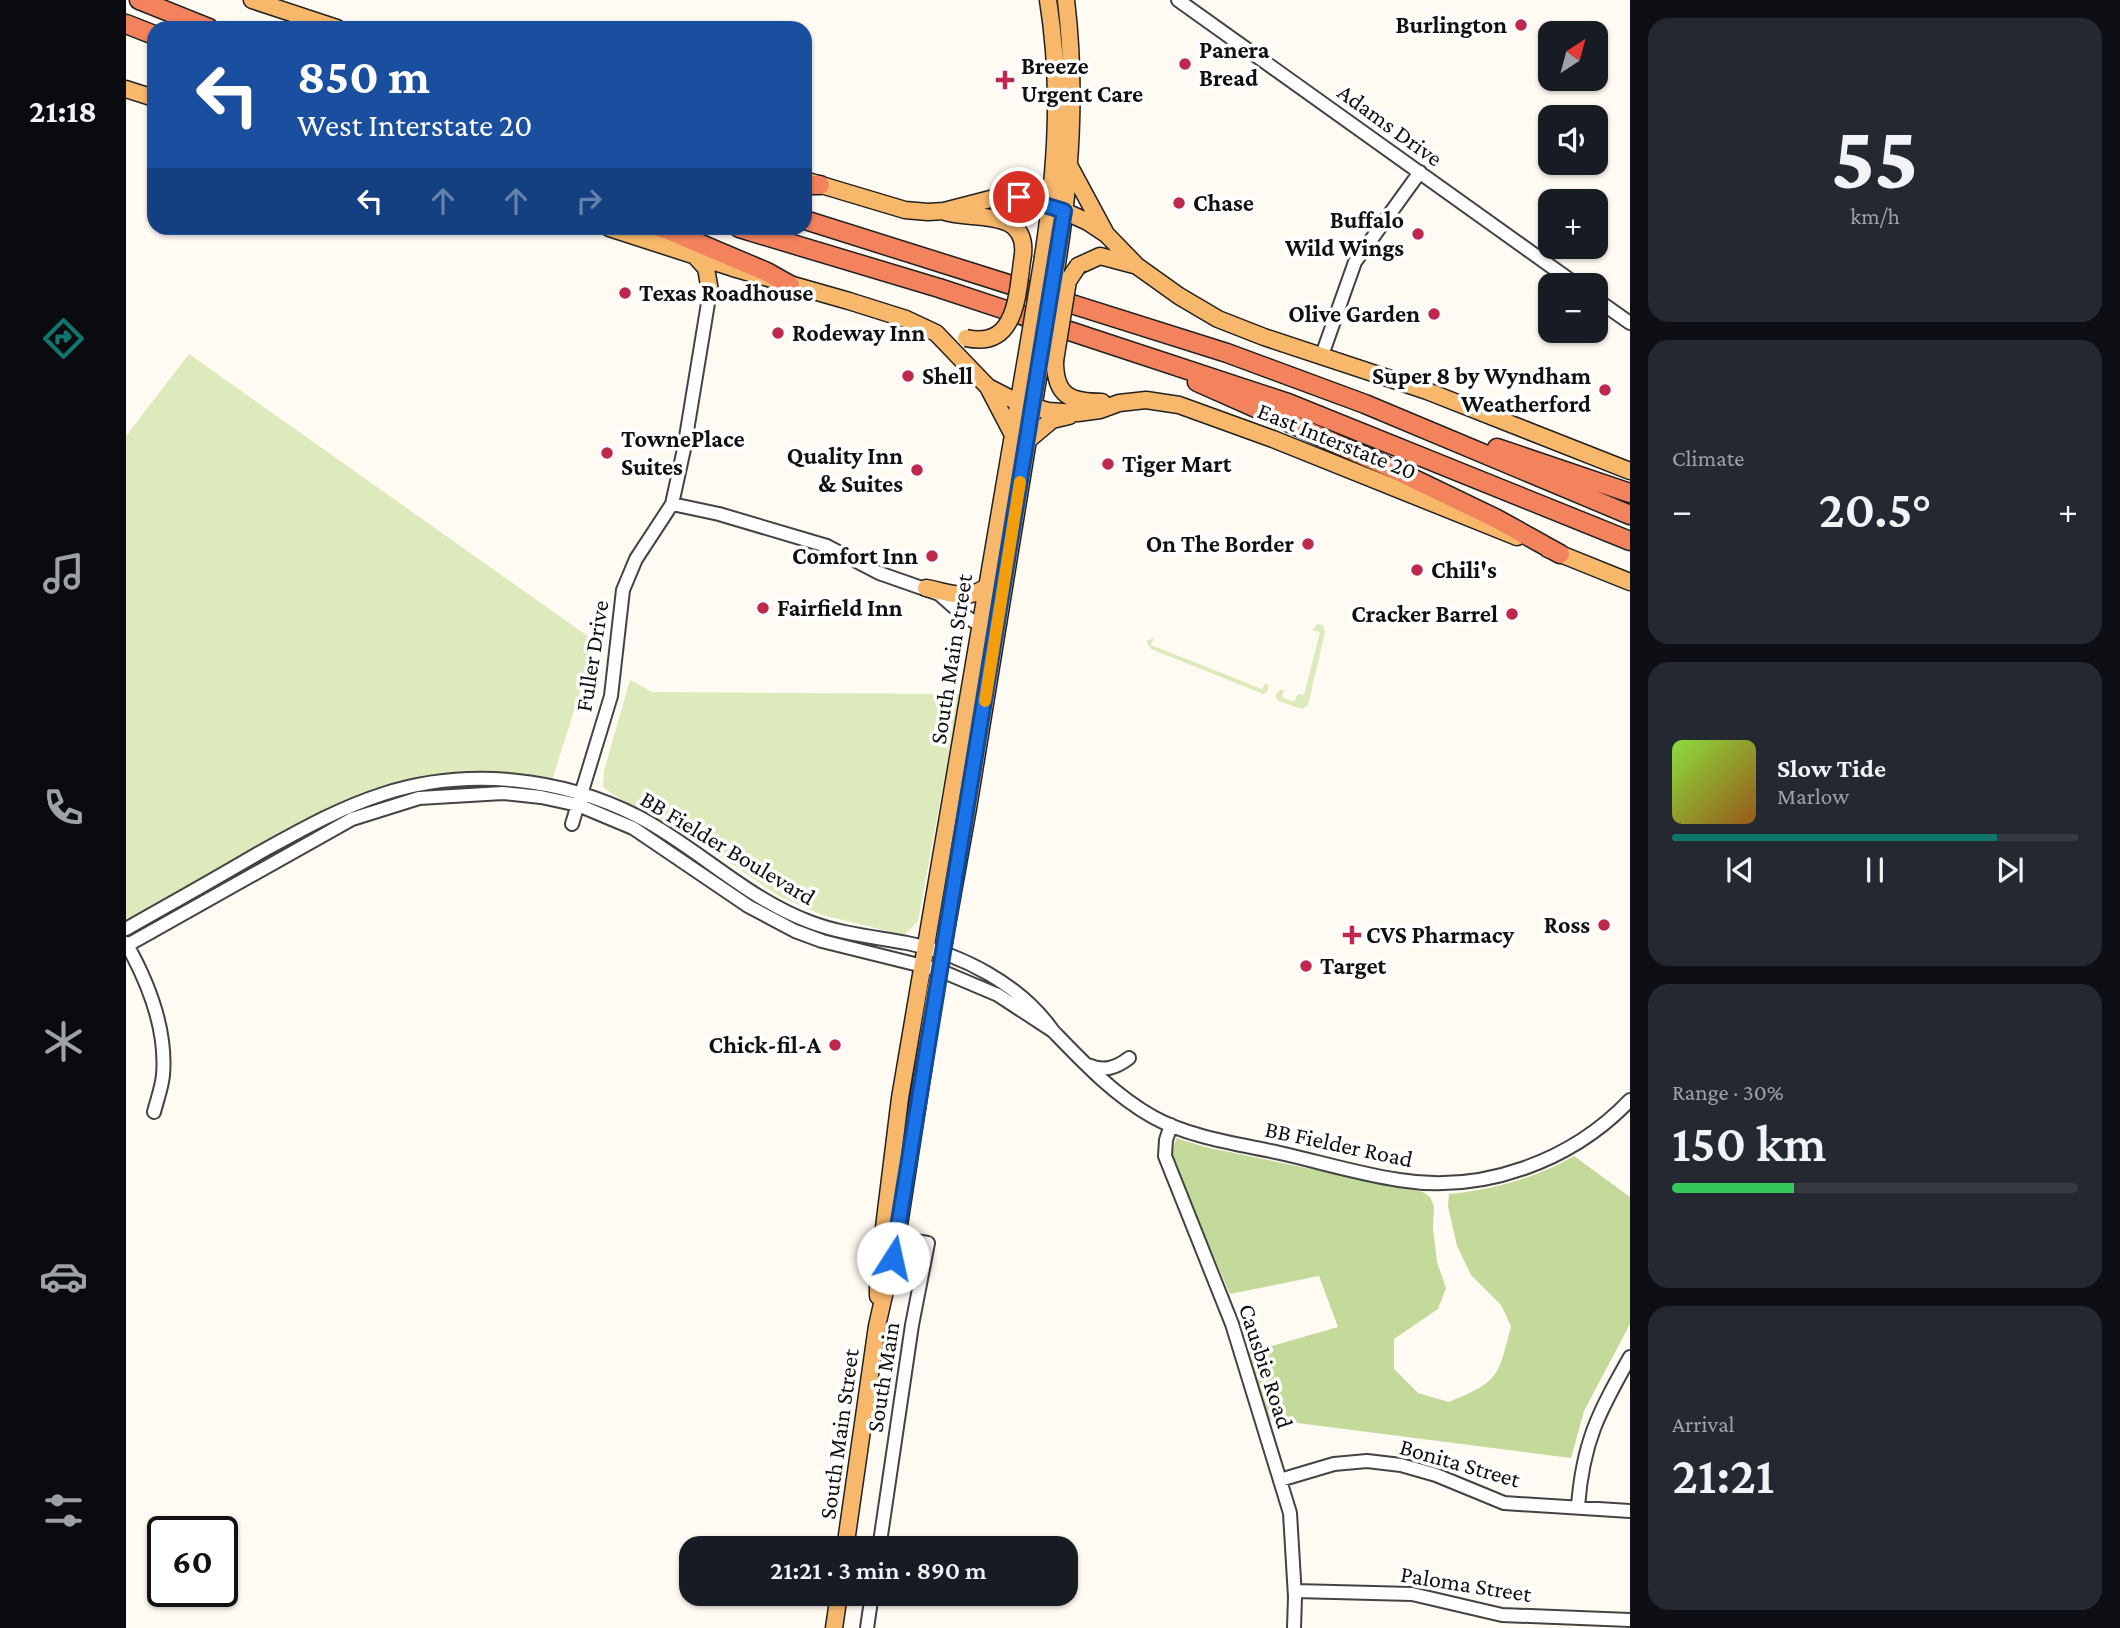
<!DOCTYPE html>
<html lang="en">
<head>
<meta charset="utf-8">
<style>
  :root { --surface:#171b24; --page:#242831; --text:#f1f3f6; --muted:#9ea1a6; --line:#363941; --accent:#0f766e }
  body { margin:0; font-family:"Crimson Pro",serif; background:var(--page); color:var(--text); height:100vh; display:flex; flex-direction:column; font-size:26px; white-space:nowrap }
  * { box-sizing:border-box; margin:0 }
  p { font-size:23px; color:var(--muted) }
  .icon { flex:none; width:38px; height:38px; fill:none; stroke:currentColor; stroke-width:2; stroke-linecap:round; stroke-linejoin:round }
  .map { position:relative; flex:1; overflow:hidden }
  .side { display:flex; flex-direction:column; gap:18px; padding:18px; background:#0d0f14; width:490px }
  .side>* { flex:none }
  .banner { position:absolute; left:21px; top:21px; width:665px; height:214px; border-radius:21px; box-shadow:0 2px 5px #0004; background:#1a4fa0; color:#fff; overflow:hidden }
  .needle { width:46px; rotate:36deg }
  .fabs { position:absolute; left:1412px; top:21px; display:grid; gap:14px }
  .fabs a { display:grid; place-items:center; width:70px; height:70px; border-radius:14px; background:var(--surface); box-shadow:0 2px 5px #0004; font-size:35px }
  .speed { position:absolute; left:21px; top:1516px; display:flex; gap:14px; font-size:35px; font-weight:700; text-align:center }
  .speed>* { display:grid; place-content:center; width:91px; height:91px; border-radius:50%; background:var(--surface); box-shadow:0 2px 5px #0004; line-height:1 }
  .speed .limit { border:4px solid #111; border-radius:10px; background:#fff; color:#111 }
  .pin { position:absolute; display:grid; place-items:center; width:60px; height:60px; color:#fff; margin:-30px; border:4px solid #fff; border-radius:50%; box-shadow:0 2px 7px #0007 }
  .me { position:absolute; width:77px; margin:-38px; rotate:10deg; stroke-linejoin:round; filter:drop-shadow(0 0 5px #0008) }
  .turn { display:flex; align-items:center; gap:24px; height:147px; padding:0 35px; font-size:32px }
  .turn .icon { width:91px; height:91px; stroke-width:2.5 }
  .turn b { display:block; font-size:49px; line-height:60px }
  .lanes { display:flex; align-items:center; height:66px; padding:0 35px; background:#0003; justify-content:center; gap:35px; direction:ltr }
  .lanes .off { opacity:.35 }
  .big { font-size:52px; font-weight:600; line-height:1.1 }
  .side .tile { flex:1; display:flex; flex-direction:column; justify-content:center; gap:10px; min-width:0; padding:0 24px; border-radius:21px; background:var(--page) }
  .side .dial { align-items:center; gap:0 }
  .dial b { font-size:91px; line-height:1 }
  .song { display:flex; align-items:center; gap:21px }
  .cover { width:84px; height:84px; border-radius:10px; background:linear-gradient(135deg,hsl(90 70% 55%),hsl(30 70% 35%)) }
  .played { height:7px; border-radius:4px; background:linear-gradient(90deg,var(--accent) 80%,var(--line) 80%) }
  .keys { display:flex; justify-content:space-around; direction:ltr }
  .heat { display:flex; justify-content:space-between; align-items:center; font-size:38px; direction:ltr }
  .charge { height:10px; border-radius:5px; background:linear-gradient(90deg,#34c759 30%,var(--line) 0) }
  .trip { position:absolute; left:553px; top:1536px; width:399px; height:70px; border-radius:21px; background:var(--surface); box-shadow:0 2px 5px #0004; font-weight:600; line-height:70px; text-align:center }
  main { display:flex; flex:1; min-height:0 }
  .tabs { display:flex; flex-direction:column; width:126px; justify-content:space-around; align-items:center; background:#090b0e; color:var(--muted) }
  .tabs .icon { width:49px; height:49px }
  .tabs .current { color:var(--accent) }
  .tabs b { font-size:32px; color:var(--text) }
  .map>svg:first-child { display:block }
</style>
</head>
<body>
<main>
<nav class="tabs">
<b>21:18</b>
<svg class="icon current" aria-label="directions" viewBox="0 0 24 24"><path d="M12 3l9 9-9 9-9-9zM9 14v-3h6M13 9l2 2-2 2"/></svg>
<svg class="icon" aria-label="music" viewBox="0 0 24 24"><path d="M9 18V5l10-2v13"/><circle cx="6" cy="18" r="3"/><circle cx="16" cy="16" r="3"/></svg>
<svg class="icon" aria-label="phone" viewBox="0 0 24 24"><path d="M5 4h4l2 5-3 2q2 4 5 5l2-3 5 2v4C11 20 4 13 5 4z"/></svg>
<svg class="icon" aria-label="climate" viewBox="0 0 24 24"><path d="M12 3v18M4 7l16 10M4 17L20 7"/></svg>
<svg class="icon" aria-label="car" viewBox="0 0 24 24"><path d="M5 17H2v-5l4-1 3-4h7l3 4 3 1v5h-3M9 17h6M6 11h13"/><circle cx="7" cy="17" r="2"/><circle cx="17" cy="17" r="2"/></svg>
<svg class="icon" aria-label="filters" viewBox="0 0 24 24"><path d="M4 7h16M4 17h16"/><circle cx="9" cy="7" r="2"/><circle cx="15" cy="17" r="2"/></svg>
</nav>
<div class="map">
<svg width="1504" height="1628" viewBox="0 0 1504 1628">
  <rect width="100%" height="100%" fill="#fffaf2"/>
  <!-- green -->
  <path fill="#ddeabc" d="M 63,354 L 470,642 L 426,780 L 389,775 L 258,788 L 0,924 L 0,436 Z
    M 1192,624 L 1197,625 L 1199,632 L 1182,705 L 1176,709 L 1152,701 L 1149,695 L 1154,690 L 1158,690 L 1156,697 L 1168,702 L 1172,694 L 1178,695 L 1194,632 L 1186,630 Z
    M 1028,638 L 1025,645 L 1136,689 L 1139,683 L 1143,686 L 1141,692 L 1137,694 L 1025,649 L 1020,641 Z
    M 504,680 L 526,692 L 834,694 L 792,921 L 778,935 L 696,915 L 651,895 L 569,839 L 491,797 L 477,787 L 478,771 Z"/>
  <!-- forest -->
  <path fill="#c4da9b" d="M 1050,1138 L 1079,1147 L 1297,1192 L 1304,1197 L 1308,1206 L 1307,1228 L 1311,1262 L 1320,1288 L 1312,1309 L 1268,1339 L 1268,1369 L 1292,1393 L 1323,1402 C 1374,1381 1372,1377 1385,1326 L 1375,1305 L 1345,1275 L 1331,1246 L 1322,1206 L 1323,1194 C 1366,1190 1410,1178 1448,1156 L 1504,1197 L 1504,1324 L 1458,1411 L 1445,1458 L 1140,1419 L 1121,1353 L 1212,1327 L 1193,1276 L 1104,1294 L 1045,1158 Z"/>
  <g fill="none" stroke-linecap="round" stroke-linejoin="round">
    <defs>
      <path id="minor" d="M 1052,0 L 1451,285
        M 1470,299 L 1504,323
        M 1196,355 L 1229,262 L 1294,172
        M 546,504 L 593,514 L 701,546 L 753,573 L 813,594 L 837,615 L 854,625
        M 446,824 L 485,696 L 497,590 L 510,559 L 546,504 L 558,449 L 584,291
        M 0,929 C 44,904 89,879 133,853 C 173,831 213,808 257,794 C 341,767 435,777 513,817 C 572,848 620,898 684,922 C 715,934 749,937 781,943 C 836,954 895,985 927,1031 L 872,995 L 813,970 L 696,941 L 669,931 L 622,906 L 507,828 L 452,805 L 415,797 L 377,793 L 293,798 L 226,819 L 0,946
        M 0,943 C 22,982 41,1028 37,1075 C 36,1087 31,1100 28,1112
        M 927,1031 C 958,1063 988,1095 1027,1117 C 1065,1138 1113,1144 1154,1153 C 1194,1162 1233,1174 1273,1180 C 1357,1194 1446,1161 1504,1100
        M 962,1065 C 978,1072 990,1068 1003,1058
        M 1045,1125 L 1040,1140 L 1039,1156 L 1106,1324 L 1164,1513 L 1169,1597 L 1168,1628
        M 1154,1480 L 1208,1464 L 1241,1461 L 1275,1465 L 1310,1475 L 1378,1503 L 1504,1511
        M 1452,1506 C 1457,1441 1473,1412 1504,1357
        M 753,1549 L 786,1325 L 802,1243 L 771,1238
        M 1169,1591 L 1286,1594 L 1376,1615 L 1504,1620
        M 741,1628 L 746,1594"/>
      <path id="major" d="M 126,0 L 211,28
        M 0,89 L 28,98
        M 944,167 L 979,232
        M 682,181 L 779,210 L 802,212 L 818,211 L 876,196 L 893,197 L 938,211 L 962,222 L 980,234 L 1011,266 L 1053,296 L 1092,319 L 1138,337 L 1301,391 L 1504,471
        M 819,212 C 846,221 902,207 897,255
        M 483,228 L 607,268 L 723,301 L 780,319 L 810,333 L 862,387 L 893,403 L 922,411 L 952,413 L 974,410 L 993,403 L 1020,400 L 1053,405 L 1147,439 L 1391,537
        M 569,256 L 580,268 L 584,291
        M 917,257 C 930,171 936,87 922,0
        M 952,266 L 974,256 L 1008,265
        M 930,270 C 945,180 951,91 940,0
        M 929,361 C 929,396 944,402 976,402
        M 863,389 L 886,433
        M 901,441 L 926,420 L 943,416
        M 1422,549 L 1504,582
        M 800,588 C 823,592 840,602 860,587 L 862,590
        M 752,1296 L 752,1276 L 774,1098 L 902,347
        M 719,1549 L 751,1326 L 771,1238 L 809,992 L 842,808 L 915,360
        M 708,1628 L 713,1594"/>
      <path id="highway" d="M 13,0 L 83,28
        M 0,24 L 28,35
        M 679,185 L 694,185
        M 679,220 L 1101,353 L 1239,404 L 1504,515
        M 537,228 L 641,272 L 664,285
        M 613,228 L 813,288 L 1162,403 L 1504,541
        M 1071,382 L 1263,467 L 1371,519 L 1434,554
        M 1371,448 L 1504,493"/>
    </defs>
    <!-- minor casing -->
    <use href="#minor" stroke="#434343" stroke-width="16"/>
    <!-- major casing -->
    <use href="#major" stroke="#212121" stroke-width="19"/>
    <!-- highway casing -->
    <use href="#highway" stroke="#212121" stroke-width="21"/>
    <!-- minor -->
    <use href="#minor" stroke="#fff" stroke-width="12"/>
    <!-- major -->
    <use href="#major" stroke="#f7b86b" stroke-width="16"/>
    <!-- highway -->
    <use href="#highway" stroke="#f3835d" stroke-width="18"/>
    <defs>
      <path id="major-bridge" d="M 840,338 C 893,350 891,290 897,255
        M 902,347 L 917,257
        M 915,360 L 930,270
        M 929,361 L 942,281 L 952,266"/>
    </defs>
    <!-- major-bridge casing -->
    <use href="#major-bridge" stroke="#212121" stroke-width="19" stroke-linecap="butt"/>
    <!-- major-bridge -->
    <use href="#major-bridge" stroke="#f7b86b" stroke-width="16"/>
  </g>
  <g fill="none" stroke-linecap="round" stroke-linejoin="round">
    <defs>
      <path id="route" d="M 767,1258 L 938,211 L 893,197"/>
    </defs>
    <!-- route casing -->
    <use href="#route" stroke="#114b97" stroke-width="18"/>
    <!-- route -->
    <use href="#route" stroke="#1a73e8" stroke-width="12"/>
    <!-- slow -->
    <path stroke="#f59e0b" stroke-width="12" d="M 859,701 L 894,482"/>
  </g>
  <!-- markers -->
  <g fill="#bf284e" stroke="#fff" stroke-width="2.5">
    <circle cx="1395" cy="25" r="7"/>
    <circle cx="1059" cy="64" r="7"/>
    <path d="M875.5 69.5h7v7h7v7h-7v7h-7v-7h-7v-7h7z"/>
    <circle cx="1053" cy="203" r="7"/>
    <circle cx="1292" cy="234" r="7"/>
    <circle cx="499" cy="293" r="7"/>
    <circle cx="1308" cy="314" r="7"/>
    <circle cx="652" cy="333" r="7"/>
    <circle cx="782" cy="376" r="7"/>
    <circle cx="1479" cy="390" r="7"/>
    <circle cx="481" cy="453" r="7"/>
    <circle cx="982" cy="464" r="7"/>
    <circle cx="791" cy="470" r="7"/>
    <circle cx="1182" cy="544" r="7"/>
    <circle cx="806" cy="556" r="7"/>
    <circle cx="1291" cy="570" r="7"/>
    <circle cx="637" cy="608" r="7"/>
    <circle cx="1386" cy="614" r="7"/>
    <circle cx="1478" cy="925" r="7"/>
    <path d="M1222.5 924.5h7v7h7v7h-7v7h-7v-7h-7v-7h7z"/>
    <circle cx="1180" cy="966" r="7"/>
    <circle cx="709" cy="1045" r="7"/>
  </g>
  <g text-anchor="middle" stroke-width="7" stroke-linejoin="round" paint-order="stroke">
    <!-- poi labels -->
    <g font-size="24" font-weight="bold" fill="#101010" stroke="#fff" text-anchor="start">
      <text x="1381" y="33" text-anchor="end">Burlington</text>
      <text x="1073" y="58">Panera<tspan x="1073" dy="28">Bread</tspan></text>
      <text x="895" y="74">Breeze<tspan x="895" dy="28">Urgent Care</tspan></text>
      <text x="1067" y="211">Chase</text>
      <text x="1278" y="228" text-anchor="end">Buffalo<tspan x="1278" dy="28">Wild Wings</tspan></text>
      <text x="513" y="301">Texas Roadhouse</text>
      <text x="1294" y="322" text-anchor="end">Olive Garden</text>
      <text x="666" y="341">Rodeway Inn</text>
      <text x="796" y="384">Shell</text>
      <text x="1465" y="384" text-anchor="end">Super 8 by Wyndham<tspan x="1465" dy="28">Weatherford</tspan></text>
      <text x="495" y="447">TownePlace<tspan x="495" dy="28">Suites</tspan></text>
      <text x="777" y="464" text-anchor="end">Quality Inn<tspan x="777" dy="28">&amp; Suites</tspan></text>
      <text x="996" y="472">Tiger Mart</text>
      <text x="1168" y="552" text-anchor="end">On The Border</text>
      <text x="792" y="564" text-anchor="end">Comfort Inn</text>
      <text x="1305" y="578">Chili's</text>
      <text x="651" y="616">Fairfield Inn</text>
      <text x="1372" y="622" text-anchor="end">Cracker Barrel</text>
      <text x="1464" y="933" text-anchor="end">Ross</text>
      <text x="1240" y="943">CVS Pharmacy</text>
      <text x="1194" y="974">Target</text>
      <text x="695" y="1053" text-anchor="end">Chick-fil-A</text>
    </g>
    <!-- street labels -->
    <g font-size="24" fill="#101010" stroke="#fff">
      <text transform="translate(1264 125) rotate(36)" y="8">Adams Drive</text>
      <text transform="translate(1211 441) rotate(22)" y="8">East Interstate 20</text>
      <text transform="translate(466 656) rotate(-81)" y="8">Fuller Drive</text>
      <text transform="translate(825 659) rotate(-81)" y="8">South Main Street</text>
      <text transform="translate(602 848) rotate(31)" y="8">BB Fielder Boulevard</text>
      <text transform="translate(1213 1144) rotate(12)" y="8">BB Fielder Road</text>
      <text transform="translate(1140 1366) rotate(72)" y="8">Causbie Road</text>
      <text transform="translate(757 1377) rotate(-81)" y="8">South Main</text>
      <text transform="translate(713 1434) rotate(-82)" y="8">South Main Street</text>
      <text transform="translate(1334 1463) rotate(16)" y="8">Bonita Street</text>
      <text transform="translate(1340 1584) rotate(9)" y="8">Paloma Street</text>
    </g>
  </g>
</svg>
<div class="fabs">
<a><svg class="needle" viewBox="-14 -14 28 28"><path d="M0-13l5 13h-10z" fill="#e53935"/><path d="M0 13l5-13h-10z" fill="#9ea1a6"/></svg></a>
<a><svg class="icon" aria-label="sound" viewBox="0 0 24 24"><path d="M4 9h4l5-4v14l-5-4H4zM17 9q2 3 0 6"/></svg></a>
<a>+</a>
<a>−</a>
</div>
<div class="speed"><div class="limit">60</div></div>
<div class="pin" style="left:893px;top:197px;background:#d93025"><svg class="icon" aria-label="arrive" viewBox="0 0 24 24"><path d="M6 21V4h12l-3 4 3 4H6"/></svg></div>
<svg class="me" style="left:767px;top:1258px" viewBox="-20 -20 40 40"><circle r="19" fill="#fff"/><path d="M0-13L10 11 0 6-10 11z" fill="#1a73e8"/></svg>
<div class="trip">21:21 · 3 min · 890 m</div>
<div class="banner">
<div class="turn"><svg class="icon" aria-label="left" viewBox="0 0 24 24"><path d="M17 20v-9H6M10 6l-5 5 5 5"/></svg><div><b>850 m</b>West Interstate 20</div></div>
<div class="lanes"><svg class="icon" aria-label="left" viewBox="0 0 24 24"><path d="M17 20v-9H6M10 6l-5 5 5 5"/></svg><svg class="icon off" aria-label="ahead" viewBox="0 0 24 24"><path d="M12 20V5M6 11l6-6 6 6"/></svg><svg class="icon off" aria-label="ahead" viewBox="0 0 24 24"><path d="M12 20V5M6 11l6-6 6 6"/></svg><svg class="icon off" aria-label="right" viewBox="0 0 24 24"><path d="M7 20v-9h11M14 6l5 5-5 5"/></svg></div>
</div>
</div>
<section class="side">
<div class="tile dial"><b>55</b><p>km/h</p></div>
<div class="tile"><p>Climate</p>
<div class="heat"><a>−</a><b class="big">20.5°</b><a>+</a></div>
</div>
<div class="tile">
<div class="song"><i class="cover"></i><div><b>Slow Tide</b><p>Marlow</p></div></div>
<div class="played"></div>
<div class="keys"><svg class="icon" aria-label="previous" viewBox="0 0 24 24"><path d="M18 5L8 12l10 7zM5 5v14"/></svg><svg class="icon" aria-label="pause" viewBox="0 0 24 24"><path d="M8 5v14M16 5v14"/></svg><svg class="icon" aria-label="next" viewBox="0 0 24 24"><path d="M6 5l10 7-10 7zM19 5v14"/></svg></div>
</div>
<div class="tile"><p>Range · 30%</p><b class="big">150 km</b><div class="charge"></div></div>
<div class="tile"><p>Arrival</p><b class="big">21:21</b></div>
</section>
</main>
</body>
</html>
